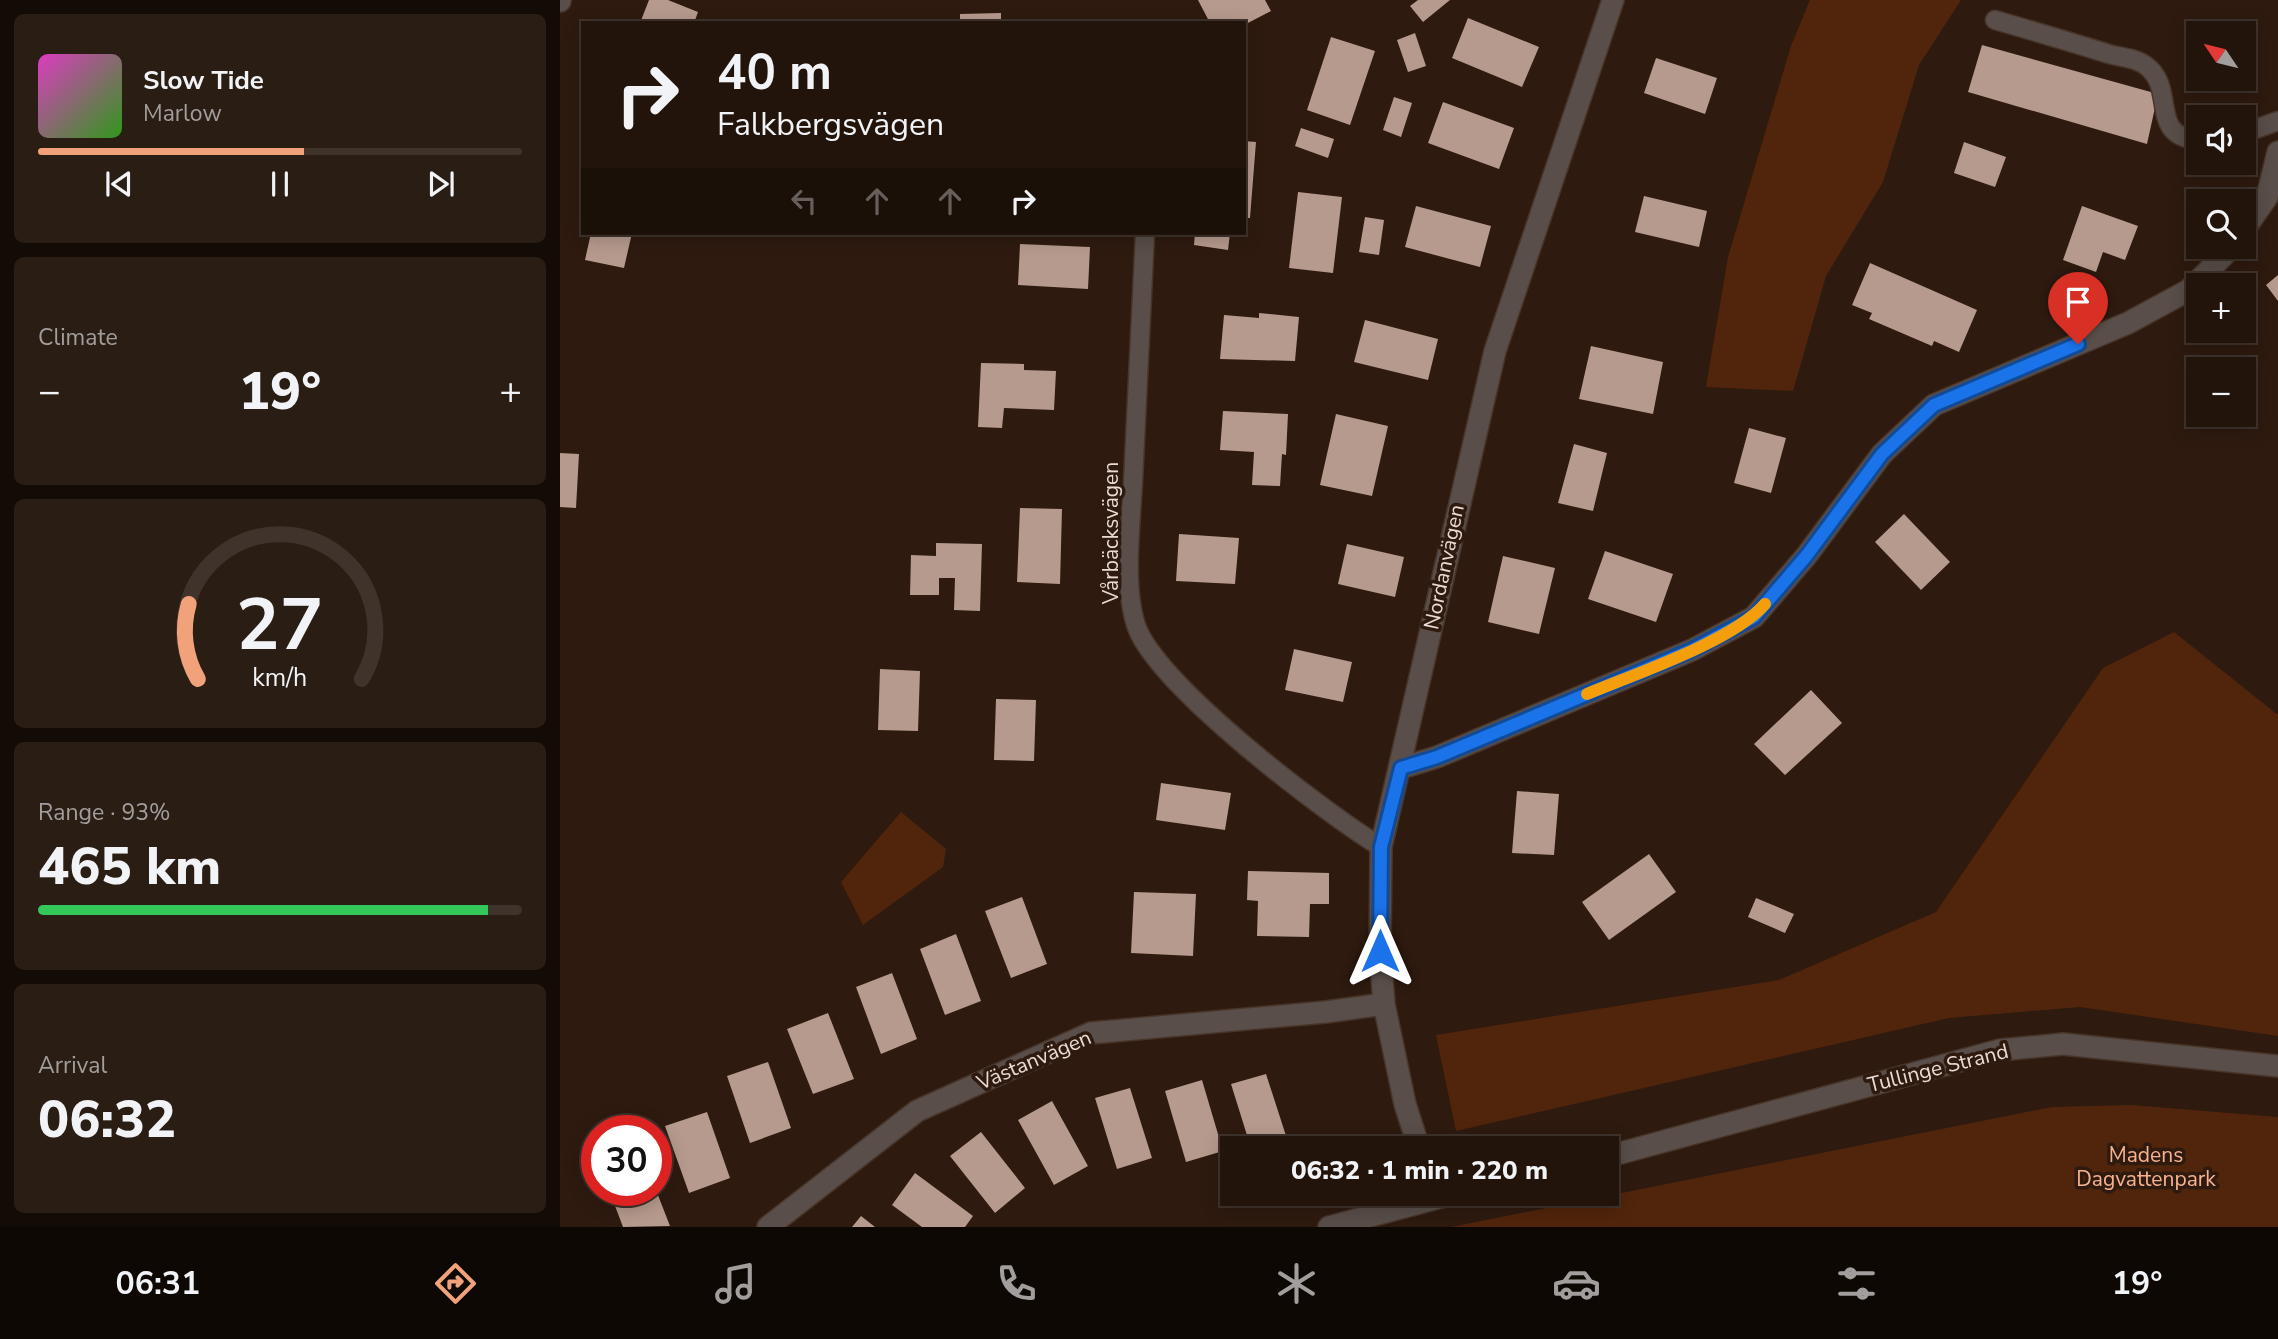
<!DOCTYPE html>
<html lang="en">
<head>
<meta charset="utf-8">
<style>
  :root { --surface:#22140b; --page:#2a1d14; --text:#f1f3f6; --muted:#a29e9d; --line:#3f332c; --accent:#f1a27b }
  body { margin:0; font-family:"Nunito Sans",sans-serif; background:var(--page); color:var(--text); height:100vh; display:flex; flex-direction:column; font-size:26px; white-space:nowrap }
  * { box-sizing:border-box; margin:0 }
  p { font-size:23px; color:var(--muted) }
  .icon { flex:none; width:38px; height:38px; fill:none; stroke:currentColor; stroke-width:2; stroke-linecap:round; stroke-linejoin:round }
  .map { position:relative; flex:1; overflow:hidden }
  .sheet { display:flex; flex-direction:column; gap:14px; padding:14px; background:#130b06; width:560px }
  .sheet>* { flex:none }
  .banner { position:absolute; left:21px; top:21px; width:665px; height:214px; border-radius:0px; box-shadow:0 4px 18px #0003,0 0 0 2px var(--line); background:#22140b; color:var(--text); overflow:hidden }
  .needle { width:46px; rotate:305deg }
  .fabs { position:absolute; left:1626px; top:21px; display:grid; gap:14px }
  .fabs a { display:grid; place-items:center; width:70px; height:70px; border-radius:0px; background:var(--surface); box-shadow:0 4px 18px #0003,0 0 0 2px var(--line); font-size:35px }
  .speed { position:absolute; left:21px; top:1115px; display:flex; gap:14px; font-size:35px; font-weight:700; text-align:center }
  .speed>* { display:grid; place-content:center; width:91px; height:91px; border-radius:50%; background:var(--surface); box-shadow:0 4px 18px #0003,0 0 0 2px var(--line); line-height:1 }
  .speed .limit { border:10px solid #d22; background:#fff; color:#111 }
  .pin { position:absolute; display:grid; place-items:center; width:60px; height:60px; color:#fff; margin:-72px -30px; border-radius:50% 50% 50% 0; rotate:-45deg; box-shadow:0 0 7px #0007 }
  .pin .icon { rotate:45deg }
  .me { position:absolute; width:77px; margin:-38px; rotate:0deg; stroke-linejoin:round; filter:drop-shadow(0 0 5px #0008) }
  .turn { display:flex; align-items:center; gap:24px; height:147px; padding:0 21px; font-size:32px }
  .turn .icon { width:91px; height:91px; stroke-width:2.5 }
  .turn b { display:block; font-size:49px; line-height:60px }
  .lanes { display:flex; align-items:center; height:66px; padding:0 21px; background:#0003; justify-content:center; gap:35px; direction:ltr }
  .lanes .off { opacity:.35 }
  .big { font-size:52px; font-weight:800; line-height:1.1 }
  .sheet .widget { flex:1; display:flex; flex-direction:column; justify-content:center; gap:10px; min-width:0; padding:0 24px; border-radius:10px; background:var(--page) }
  .sheet .dial { align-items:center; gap:0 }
  .dial svg { height:182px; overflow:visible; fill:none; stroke:var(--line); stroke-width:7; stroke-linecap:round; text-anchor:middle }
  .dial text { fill:var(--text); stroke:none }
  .song { display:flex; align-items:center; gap:21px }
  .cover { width:84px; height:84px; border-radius:10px; background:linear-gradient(135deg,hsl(310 70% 55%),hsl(110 70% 35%)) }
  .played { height:7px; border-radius:4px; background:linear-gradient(90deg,var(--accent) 55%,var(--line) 55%) }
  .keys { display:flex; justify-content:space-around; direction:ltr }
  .heat { display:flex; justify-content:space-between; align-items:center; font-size:38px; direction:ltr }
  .charge { height:10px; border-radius:5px; background:linear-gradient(90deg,#34c759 93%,var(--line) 0) }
  .trip { position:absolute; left:660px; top:1136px; width:399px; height:70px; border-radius:0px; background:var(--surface); box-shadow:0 4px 18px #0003,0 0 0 2px var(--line); font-weight:800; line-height:70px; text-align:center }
  .menu { display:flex; height:112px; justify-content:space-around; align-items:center; background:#0e0804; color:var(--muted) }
  .menu .icon { width:49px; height:49px }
  .menu .active { color:var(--accent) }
  .menu b { font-size:32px; color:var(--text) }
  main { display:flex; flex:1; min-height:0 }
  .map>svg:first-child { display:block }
</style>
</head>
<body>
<main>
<section class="sheet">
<div class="widget">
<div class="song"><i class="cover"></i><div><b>Slow Tide</b><p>Marlow</p></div></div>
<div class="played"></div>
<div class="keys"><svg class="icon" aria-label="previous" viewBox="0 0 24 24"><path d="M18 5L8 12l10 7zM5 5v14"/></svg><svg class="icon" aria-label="pause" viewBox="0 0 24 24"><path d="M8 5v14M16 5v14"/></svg><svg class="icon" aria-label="next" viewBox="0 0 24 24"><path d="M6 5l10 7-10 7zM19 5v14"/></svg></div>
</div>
<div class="widget"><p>Climate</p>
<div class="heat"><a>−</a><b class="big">19°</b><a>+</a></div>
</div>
<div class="widget dial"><svg viewBox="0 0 100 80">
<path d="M14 69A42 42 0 1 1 86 69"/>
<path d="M14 69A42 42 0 0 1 10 36" stroke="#f1a27b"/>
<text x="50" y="56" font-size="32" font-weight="700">27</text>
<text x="50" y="72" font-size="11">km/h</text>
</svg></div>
<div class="widget"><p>Range · 93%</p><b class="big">465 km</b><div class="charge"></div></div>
<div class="widget"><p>Arrival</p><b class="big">06:32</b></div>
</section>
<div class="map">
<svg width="1718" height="1227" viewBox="0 0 1718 1227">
  <rect width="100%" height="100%" fill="#2e1a0f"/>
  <!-- green -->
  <path fill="#51250b" d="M 1250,0 L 1401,0 L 1359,65 L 1323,182 L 1266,276 L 1233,391 L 1146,387 L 1168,257 L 1231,46 Z
    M 1614,632 L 1718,715 L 1718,1036 L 1520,1007 L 1389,1018 L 896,1131 L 876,1035 L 1219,980 L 1376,912 L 1543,668 Z
    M 341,812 L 386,849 L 383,867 L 303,925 L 281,882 Z
    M 1571,1105 L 1718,1117 L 1718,1227 L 891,1227 L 1492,1107 Z"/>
  <!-- building -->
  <path fill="#b69a8d" d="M 89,0 L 108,0 L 138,12 L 134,23 L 80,23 Z
    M 638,0 L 705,0 L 711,11 L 684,25 L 684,23 L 650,23 Z
    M 858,0 L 890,0 L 863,22 L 850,6 Z
    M 441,13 L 441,23 L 400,23 L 400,14 Z
    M 908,18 L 979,47 L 962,87 L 892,58 Z
    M 855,33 L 866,66 L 848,72 L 837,40 Z
    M 771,37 L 815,51 L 790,125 L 747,110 Z
    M 1422,45 L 1598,94 L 1587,144 L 1408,92 Z
    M 1096,58 L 1157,78 L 1145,114 L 1084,93 Z
    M 834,97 L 852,103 L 841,137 L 823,130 Z
    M 883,102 L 954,128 L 939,169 L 868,143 Z
    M 741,128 L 774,139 L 768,158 L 735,146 Z
    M 684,141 L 696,142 L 690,218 L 684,218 Z
    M 1404,142 L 1446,157 L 1435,187 L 1394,173 Z
    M 738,192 L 782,197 L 773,273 L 729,268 Z
    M 1084,196 L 1147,211 L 1139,247 L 1075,232 Z
    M 856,206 L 931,226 L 920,267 L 845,247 Z
    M 1522,206 L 1578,226 L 1565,260 L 1543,252 L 1536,272 L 1503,260 Z
    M 805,217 L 824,220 L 819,255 L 799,252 Z
    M 31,233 L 72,233 L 64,268 L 25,260 Z
    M 635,233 L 670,233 L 668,250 L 634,245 Z
    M 460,244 L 530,247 L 528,289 L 458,285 Z
    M 1310,263 L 1417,310 L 1399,352 L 1374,341 L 1372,346 L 1309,319 L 1312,313 L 1292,305 Z
    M 1718,275 L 1718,301 L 1706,285 Z
    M 699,313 L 739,317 L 735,361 L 660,359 L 664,315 L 699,318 Z
    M 805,320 L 878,339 L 868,380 L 794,362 Z
    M 1031,346 L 1103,362 L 1093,414 L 1019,399 Z
    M 421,363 L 464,364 L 464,370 L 496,371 L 494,410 L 444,408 L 442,428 L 418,427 Z
    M 663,411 L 728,414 L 726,455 L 722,454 L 720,486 L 692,485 L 694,452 L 660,450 Z
    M 776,414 L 828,426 L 812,496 L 760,485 Z
    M 1189,428 L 1226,438 L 1211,493 L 1174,483 Z
    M 1014,444 L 1047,453 L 1033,511 L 998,503 Z
    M 0,453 L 19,454 L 16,508 L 0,507 Z
    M 460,508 L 502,509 L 500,584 L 457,582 Z
    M 1344,514 L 1390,562 L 1361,590 L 1315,542 Z
    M 619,534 L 679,538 L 675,584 L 616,581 Z
    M 376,543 L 422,544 L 420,611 L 394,610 L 395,578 L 379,578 L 379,595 L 350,595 L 351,555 L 376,556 Z
    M 787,544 L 844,557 L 835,597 L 778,584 Z
    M 1045,551 L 1113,574 L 1096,622 L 1028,599 Z
    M 943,556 L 995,568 L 979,634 L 928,622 Z
    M 734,649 L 792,662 L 783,702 L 725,690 Z
    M 320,669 L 360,671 L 358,731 L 318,730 Z
    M 1251,690 L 1282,723 L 1225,775 L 1194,744 Z
    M 436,699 L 476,700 L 474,761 L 434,760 Z
    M 601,783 L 671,793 L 665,830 L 596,820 Z
    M 957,791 L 999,794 L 994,855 L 952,853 Z
    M 1089,854 L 1116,892 L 1049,940 L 1022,902 Z
    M 688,871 L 769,873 L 769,904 L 750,904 L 749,937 L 697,936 L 698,901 L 687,900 Z
    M 574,892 L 636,894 L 633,956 L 571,953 Z
    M 462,897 L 487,964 L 451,978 L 425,911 Z
    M 1196,898 L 1234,914 L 1225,933 L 1188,917 Z
    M 396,934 L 421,1001 L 385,1015 L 360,949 Z
    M 332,973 L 357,1039 L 321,1054 L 296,987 Z
    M 268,1013 L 294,1079 L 253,1094 L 227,1029 Z
    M 208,1062 L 231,1128 L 190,1143 L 167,1076 Z
    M 706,1074 L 728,1142 L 709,1148 L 691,1148 L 671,1084 Z
    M 642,1080 L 663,1151 L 626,1162 L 605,1091 Z
    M 570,1088 L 592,1158 L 557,1169 L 535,1098 Z
    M 492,1101 L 528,1166 L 494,1185 L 458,1120 Z
    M 147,1112 L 170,1178 L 129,1193 L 105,1126 Z
    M 421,1132 L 465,1188 L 435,1213 L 390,1156 Z
    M 355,1173 L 413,1216 L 405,1227 L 362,1227 L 332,1205 Z
    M 49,1190 L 96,1190 L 110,1226 L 63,1227 Z
    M 301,1216 L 315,1227 L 292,1227 Z"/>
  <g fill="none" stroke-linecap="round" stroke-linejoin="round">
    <defs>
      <path id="lane" d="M 1435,20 C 1473,31 1511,42 1549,54 C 1559,57 1576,58 1585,65 C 1618,88 1587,136 1638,140
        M 1684,133 L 1718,121
        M 585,233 C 581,316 577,399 573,482 C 571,524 563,585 576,625 C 594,683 766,814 821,847"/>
      <path id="street" d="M 0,1 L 0,0
        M 1684,230 L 1707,197 L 1718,152
        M 841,768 L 877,757 L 1132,650 L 1194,617 L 1247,555 L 1322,454 L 1374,405 L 1568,323 L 1629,290 L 1672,247
        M 859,1148 L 845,1104 L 824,1004 L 820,951 L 821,847 L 935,351 L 1053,0
        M 1046,1157 L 1440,1050 L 1503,1044 L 1718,1066
        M 208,1227 L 357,1111 L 531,1033 L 766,1012 L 824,1004
        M 769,1227 L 893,1194"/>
    </defs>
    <!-- lane casing -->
    <use href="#lane" stroke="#48352a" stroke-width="21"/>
    <!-- street casing -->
    <use href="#street" stroke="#48352a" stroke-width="24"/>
    <!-- lane -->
    <use href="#lane" stroke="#594e49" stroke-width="18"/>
    <!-- street -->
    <use href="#street" stroke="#594e49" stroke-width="21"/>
  </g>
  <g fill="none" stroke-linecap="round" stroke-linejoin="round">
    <defs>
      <path id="route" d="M 820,951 L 821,847 L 841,768 L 877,757 L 1132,650 L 1194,617 L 1247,555 L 1322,454 L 1374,405 L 1518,344"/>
    </defs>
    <!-- route casing -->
    <use href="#route" stroke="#114b97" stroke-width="18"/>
    <!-- route -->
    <use href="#route" stroke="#1a73e8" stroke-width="12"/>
    <!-- slow -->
    <path stroke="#f59e0b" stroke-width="12" d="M 1027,694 C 1075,674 1173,641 1205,604"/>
  </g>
  <g text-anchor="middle" stroke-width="7" stroke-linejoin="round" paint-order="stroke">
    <!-- street labels -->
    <g font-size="21" fill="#e9dad3" stroke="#2e1a0f">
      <text transform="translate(551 533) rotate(-90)" y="7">Vårbäcksvägen</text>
      <text transform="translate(884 567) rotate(-78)" y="7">Nordanvägen</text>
      <text transform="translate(474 1060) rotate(-23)" y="7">Västanvägen</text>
      <text transform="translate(1378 1068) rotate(-14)" y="7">Tullinge Strand</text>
    </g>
    <!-- park labels -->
    <g font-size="21" fill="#f8b28f" stroke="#2e1a0f">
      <text x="1586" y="1162">Madens<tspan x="1586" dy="24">Dagvattenpark</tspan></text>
    </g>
  </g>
</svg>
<div class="fabs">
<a><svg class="needle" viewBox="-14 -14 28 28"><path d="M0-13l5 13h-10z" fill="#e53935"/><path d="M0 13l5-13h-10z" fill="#a29e9d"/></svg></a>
<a><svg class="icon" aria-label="sound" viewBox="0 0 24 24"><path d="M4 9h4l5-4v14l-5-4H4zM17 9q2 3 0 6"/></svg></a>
<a><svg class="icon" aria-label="search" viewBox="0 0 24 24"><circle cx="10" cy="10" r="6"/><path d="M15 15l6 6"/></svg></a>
<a>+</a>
<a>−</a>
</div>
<div class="speed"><div class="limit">30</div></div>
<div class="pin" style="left:1518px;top:344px;background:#d93025"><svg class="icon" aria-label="arrive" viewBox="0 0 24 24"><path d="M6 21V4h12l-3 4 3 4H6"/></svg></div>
<svg class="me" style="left:820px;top:951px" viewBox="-20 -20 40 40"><path d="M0-17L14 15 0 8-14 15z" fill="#1a73e8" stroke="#fff" stroke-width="4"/></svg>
<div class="trip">06:32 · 1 min · 220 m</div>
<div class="banner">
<div class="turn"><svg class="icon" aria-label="right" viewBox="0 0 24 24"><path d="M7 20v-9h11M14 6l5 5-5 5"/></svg><div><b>40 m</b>Falkbergsvägen</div></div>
<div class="lanes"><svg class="icon off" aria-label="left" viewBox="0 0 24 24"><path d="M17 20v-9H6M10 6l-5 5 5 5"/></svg><svg class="icon off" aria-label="ahead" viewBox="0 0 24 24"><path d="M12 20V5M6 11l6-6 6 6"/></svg><svg class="icon off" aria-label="ahead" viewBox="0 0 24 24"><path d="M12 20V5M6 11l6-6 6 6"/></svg><svg class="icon" aria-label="right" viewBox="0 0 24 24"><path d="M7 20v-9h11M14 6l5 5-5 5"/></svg></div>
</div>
</div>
</main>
<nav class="menu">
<b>06:31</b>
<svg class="icon active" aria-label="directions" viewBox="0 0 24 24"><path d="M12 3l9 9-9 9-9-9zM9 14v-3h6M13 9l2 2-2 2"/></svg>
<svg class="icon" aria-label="music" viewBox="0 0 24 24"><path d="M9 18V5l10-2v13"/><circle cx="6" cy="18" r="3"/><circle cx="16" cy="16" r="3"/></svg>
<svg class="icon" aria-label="phone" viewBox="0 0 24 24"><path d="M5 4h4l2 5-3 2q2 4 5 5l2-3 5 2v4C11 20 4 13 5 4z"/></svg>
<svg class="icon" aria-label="climate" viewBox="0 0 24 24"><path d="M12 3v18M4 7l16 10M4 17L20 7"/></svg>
<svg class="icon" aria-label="car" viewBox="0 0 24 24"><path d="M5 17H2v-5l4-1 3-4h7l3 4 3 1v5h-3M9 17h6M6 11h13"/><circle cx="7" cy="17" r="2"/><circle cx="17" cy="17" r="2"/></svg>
<svg class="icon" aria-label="filters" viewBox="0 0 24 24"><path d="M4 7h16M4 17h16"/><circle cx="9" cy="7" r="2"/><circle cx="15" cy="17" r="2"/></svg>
<b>19°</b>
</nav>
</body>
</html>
